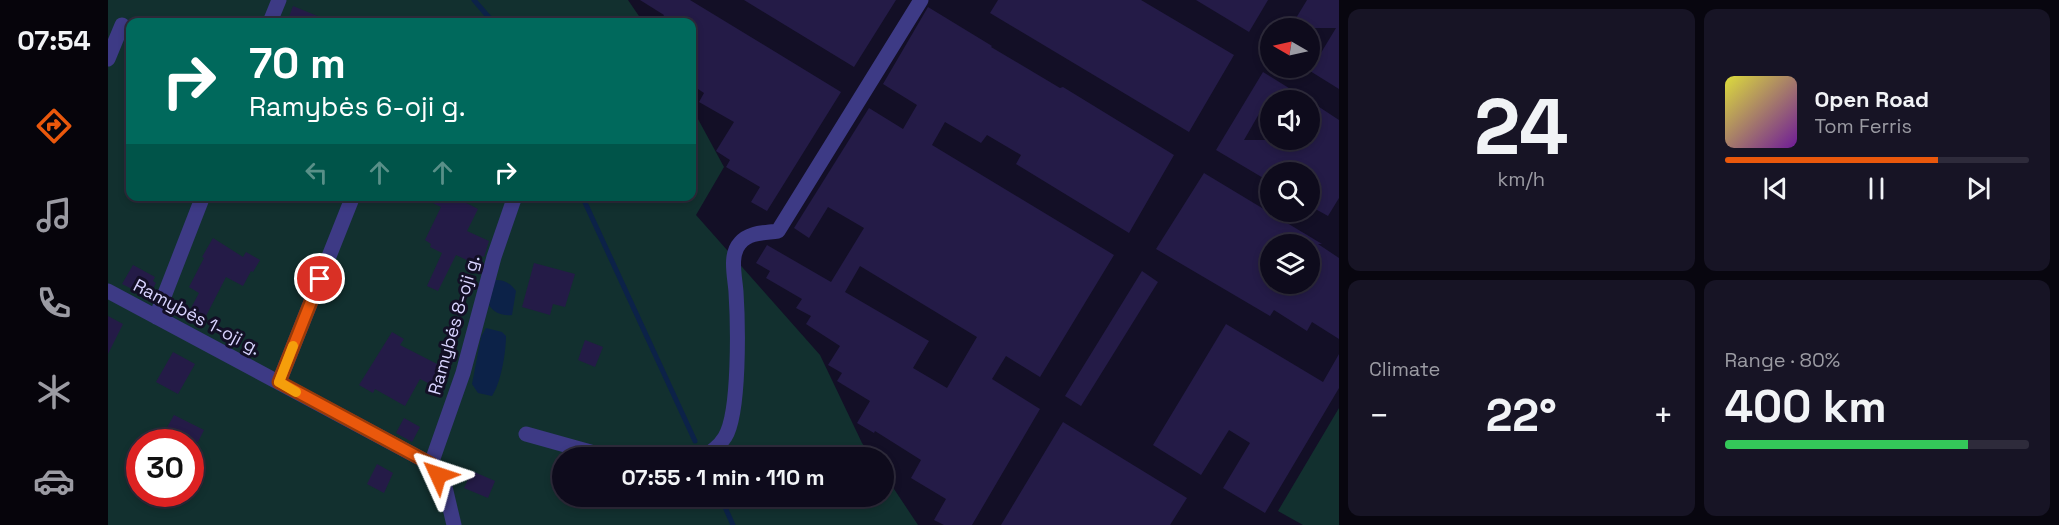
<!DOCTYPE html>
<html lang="en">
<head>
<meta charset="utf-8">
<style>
  :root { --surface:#0e0b1c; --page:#171425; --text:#f1f3f6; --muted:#9b9ba3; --line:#2e2b3b; --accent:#ea580c }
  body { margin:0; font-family:"Space Grotesk",sans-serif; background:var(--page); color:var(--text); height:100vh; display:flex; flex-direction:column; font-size:22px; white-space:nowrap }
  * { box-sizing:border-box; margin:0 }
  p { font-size:20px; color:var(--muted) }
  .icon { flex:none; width:33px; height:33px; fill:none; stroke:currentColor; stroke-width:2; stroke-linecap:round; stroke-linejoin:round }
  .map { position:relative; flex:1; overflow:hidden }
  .details { display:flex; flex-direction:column; gap:9px; padding:9px; background:#08060f; width:720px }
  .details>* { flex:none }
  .banner { position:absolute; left:18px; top:18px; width:570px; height:183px; border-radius:12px; box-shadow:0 3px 9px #0003,0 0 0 2px var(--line); background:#00695c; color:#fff; overflow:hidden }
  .needle { width:39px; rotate:279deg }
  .fabs { position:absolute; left:1152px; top:18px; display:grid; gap:12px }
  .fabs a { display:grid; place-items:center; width:60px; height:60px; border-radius:50%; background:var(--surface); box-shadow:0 3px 9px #0003,0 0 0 2px var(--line); font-size:30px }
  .speed { position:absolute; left:18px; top:429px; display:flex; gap:12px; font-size:30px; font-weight:700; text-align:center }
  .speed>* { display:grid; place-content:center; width:78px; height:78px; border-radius:50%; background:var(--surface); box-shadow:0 3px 9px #0003,0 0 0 2px var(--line); line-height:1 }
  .speed .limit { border:9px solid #d22; background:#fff; color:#111 }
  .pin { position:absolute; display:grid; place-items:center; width:51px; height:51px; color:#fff; margin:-26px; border:3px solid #fff; border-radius:50%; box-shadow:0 2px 6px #0007 }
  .me { position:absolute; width:66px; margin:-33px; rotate:312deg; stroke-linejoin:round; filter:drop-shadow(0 0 4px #0008) }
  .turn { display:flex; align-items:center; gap:21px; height:126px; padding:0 24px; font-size:27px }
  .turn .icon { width:78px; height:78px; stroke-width:2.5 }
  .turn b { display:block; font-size:42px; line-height:51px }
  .lanes { display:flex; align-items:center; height:57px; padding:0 24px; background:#0003; justify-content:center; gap:30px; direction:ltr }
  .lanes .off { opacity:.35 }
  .big { font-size:45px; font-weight:600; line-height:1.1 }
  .details .widget { flex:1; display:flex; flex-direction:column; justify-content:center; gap:9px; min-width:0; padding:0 21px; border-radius:12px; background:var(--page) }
  .details .dial { align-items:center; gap:0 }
  .dial b { font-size:78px; line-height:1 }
  .song { display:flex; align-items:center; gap:18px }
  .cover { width:72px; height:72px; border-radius:9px; background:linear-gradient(135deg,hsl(60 70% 55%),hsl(280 70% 35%)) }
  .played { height:6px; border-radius:3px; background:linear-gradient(90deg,var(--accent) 70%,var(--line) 70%) }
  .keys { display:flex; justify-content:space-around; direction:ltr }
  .heat { display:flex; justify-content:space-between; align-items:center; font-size:33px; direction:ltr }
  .charge { height:9px; border-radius:4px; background:linear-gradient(90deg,#34c759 80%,var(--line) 0) }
  .details .tiles { flex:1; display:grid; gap:9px; grid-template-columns:repeat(2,1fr) }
  .trip { position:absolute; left:444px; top:447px; width:342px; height:60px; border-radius:30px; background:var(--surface); box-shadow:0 3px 9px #0003,0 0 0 2px var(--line); font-weight:600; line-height:60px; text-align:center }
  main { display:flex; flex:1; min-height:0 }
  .tabs { display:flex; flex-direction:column; width:108px; justify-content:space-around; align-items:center; background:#06040b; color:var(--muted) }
  .tabs .icon { width:42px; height:42px }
  .tabs .current { color:var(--accent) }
  .tabs b { font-size:27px; color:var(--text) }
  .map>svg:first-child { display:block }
</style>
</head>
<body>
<main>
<nav class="tabs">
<b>07:54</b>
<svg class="icon current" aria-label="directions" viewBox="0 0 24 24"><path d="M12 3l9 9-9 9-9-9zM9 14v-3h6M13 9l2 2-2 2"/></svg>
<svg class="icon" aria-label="music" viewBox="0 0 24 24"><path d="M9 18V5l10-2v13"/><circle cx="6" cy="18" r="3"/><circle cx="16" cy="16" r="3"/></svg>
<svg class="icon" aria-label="phone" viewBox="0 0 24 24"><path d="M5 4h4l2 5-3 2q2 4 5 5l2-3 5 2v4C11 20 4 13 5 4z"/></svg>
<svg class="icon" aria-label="climate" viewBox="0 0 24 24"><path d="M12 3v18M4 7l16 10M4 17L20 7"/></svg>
<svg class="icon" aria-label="car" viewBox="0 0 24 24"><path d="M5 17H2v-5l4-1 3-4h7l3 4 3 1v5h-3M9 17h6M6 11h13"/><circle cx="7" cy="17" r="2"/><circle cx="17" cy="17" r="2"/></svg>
</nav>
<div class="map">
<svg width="1231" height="525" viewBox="0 0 1231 525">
  <rect width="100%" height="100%" fill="#130f26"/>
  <!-- green -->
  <path fill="#12302f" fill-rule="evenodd" d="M 0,0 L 520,0 L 535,22 L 22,22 L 22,196 L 584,196 L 584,108 L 616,167 L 588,215 L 712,355 L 754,443 L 764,457 L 454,458 L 454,496 L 776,496 L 776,474 L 810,525 L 0,525 ZM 32,442 L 82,442 L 82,494 L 32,494 Z
    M 1231,408 L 1231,525 L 1195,525 L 1170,511 Z"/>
  <!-- water -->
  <path fill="#0c2248" d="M 387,280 C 397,280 402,283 408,291 L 404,315 C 394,316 386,313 381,305 Z
    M 378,328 L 394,332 L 398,336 C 398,352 393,383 384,396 L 370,393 L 364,384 L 373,337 Z"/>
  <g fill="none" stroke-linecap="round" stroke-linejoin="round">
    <!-- stream -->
    <path stroke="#0c2248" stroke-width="5" d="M 366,0 L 385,22
      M 474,196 L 587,441
      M 612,496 L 625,525"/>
  </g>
  <!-- building -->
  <path fill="#241b47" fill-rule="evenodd" d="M 532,0 L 582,0 L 733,92 L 659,211 L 643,202 L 652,187 L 618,167 L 622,160 L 608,151 L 626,122 L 591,102 L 596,93 L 584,85 L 584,22 L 552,22 L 556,15 Z
    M 636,0 L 788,0 L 746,67 Z
    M 890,0 L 1033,0 L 1126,55 L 1081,132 L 882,13 Z
    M 1088,0 L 1160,0 L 1141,32 Z
    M 1199,0 L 1231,0 L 1231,89 L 1202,71 L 1228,28 L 1182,28 Z
    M 185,6 L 224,22 L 179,22 Z
    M 820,7 L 884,46 L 883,47 L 952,88 L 955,87 L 1066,155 L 1021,233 L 908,164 L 913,155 L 879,135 L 873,143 L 837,122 L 824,145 L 1006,255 L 932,377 L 898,356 L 884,379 L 932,409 L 864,525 L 836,525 L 826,520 L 838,499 L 803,478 L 813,460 L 767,431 L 766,433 L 749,423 L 762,401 L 729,381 L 734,373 L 720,365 L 732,346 L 698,324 L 703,316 L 688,308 L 694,299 L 658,278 L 662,271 L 648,263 L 659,245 L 723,282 L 756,228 L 720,207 L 701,238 L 686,228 L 761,108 L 795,129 L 809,105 L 775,84 ZM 752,266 L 869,337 L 839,388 L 805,368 L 821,341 L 737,292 Z
    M 1155,72 L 1200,100 L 1159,100 L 1136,140 L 1202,140 L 1202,101 L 1231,120 L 1231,198 L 1220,216 L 1202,206 L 1202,172 L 1162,172 L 1162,182 L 1108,150 Z
    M 1096,173 L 1214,244 L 1210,244 L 1231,258 L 1231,339 L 1204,322 L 1199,331 L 1166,310 L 1162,316 L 1048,249 ZM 1162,244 L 1202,244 L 1202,284 L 1162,284 Z
    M 311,196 L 345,196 L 370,209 L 359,231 L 381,241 L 376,257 L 371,255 L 367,264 L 348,255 L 330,291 L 319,286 L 334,253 L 322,247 L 323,244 L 317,240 L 333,207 Z
    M 105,238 L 135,257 L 138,252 L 152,260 L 145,272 L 143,271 L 135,286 L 118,277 L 98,316 L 83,308 L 91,293 L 81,287 L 96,258 L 94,257 Z
    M 426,263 L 467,274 L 457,307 L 445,304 L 442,315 L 414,307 Z
    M 25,265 L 47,277 L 45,281 L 48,283 L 40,297 L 14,284 Z
    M 1034,271 L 1050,282 L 973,406 L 957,396 Z
    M 0,316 L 15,324 L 0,354 Z
    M 1118,324 L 1215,382 L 1231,354 L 1231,388 L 1157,513 L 1115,488 L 1142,443 L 1121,430 L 1093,475 L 1045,445 Z
    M 284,332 L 296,339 L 292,345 L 333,366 L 324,385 L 312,379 L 297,406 L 267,389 L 265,393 L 251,385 Z
    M 477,340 L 495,347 L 487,367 L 470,360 Z
    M 65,352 L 87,364 L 70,394 L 48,382 Z
    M 66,415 L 96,430 L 90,442 L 51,442 Z
    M 296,418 L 312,427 L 304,442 L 288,433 Z
    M 955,422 L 1079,498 L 1062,525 L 893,525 Z
    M 269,464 L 285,473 L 276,493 L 259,484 Z
    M 364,471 L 387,481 L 380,498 L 356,488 Z"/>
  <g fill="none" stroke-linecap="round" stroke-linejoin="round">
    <!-- street -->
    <path stroke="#3d3a85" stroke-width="15" d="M 162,22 L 171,0
      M 0,59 L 14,25
      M 0,291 L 323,464 L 337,487 L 346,525
      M 48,317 L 95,196
      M 171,382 L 245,196
      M 418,434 L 504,458
      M 593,458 C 603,452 611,447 617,437 C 632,413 630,323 628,292 C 627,277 621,255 632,243 C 641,232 657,233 670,231 L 813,0
      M 323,464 L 355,373 L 386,257 L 407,196"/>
  </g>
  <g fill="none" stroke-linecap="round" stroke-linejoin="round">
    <defs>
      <path id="route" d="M 212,279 L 171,382 L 323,464 L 330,475"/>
    </defs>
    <!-- route casing -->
    <use href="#route" stroke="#983908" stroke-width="15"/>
    <!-- route -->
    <use href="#route" stroke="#ea580c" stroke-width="10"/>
    <!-- slow -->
    <path stroke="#f59e0b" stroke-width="10" d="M 185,346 L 171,382 L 188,392"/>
  </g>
  <g text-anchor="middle" stroke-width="6" stroke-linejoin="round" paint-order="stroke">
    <!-- street labels -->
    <g font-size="18" fill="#d9d4ff" stroke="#130f26">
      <text transform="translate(89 317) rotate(28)" y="6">Ramybės 1-oji g.</text>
      <text transform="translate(346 325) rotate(-74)" y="6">Ramybės 8-oji g.</text>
    </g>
  </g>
</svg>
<div class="fabs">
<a><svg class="needle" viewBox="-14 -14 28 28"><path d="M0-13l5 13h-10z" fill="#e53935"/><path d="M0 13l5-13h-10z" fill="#9b9ba3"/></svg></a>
<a><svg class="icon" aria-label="sound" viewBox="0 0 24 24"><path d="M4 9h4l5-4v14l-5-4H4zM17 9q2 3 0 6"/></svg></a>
<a><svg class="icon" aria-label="search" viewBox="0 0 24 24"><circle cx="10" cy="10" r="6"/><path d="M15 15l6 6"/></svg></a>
<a><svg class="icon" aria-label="layers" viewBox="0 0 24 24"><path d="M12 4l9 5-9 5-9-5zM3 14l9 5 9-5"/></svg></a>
</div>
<div class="speed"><div class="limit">30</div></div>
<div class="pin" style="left:212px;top:279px;background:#d93025"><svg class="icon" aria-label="arrive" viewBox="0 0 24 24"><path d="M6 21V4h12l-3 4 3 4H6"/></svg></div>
<svg class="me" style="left:330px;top:475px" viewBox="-20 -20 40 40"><path d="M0-17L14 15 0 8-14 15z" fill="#ea580c" stroke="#fff" stroke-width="4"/></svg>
<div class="trip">07:55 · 1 min · 110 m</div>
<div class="banner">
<div class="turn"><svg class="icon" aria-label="right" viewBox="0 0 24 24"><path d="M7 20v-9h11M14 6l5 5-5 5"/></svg><div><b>70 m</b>Ramybės 6-oji g.</div></div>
<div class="lanes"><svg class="icon off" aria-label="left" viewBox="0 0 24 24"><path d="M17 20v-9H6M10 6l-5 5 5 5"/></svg><svg class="icon off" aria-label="ahead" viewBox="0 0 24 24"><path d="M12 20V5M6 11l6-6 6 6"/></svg><svg class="icon off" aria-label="ahead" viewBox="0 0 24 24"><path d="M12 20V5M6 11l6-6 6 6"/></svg><svg class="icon" aria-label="right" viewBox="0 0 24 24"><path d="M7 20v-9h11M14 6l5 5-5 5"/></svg></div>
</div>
</div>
<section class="details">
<div class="tiles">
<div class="widget dial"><b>24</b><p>km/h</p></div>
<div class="widget">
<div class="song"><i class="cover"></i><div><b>Open Road</b><p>Tom Ferris</p></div></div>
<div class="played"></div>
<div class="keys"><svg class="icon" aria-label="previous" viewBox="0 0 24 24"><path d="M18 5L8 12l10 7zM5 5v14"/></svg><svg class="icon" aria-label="pause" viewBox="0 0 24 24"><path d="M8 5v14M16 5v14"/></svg><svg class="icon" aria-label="next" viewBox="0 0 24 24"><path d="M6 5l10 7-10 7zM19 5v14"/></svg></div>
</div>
<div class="widget"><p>Climate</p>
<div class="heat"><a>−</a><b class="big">22°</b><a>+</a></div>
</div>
<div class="widget"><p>Range · 80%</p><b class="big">400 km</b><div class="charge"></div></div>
</div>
</section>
</main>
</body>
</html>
